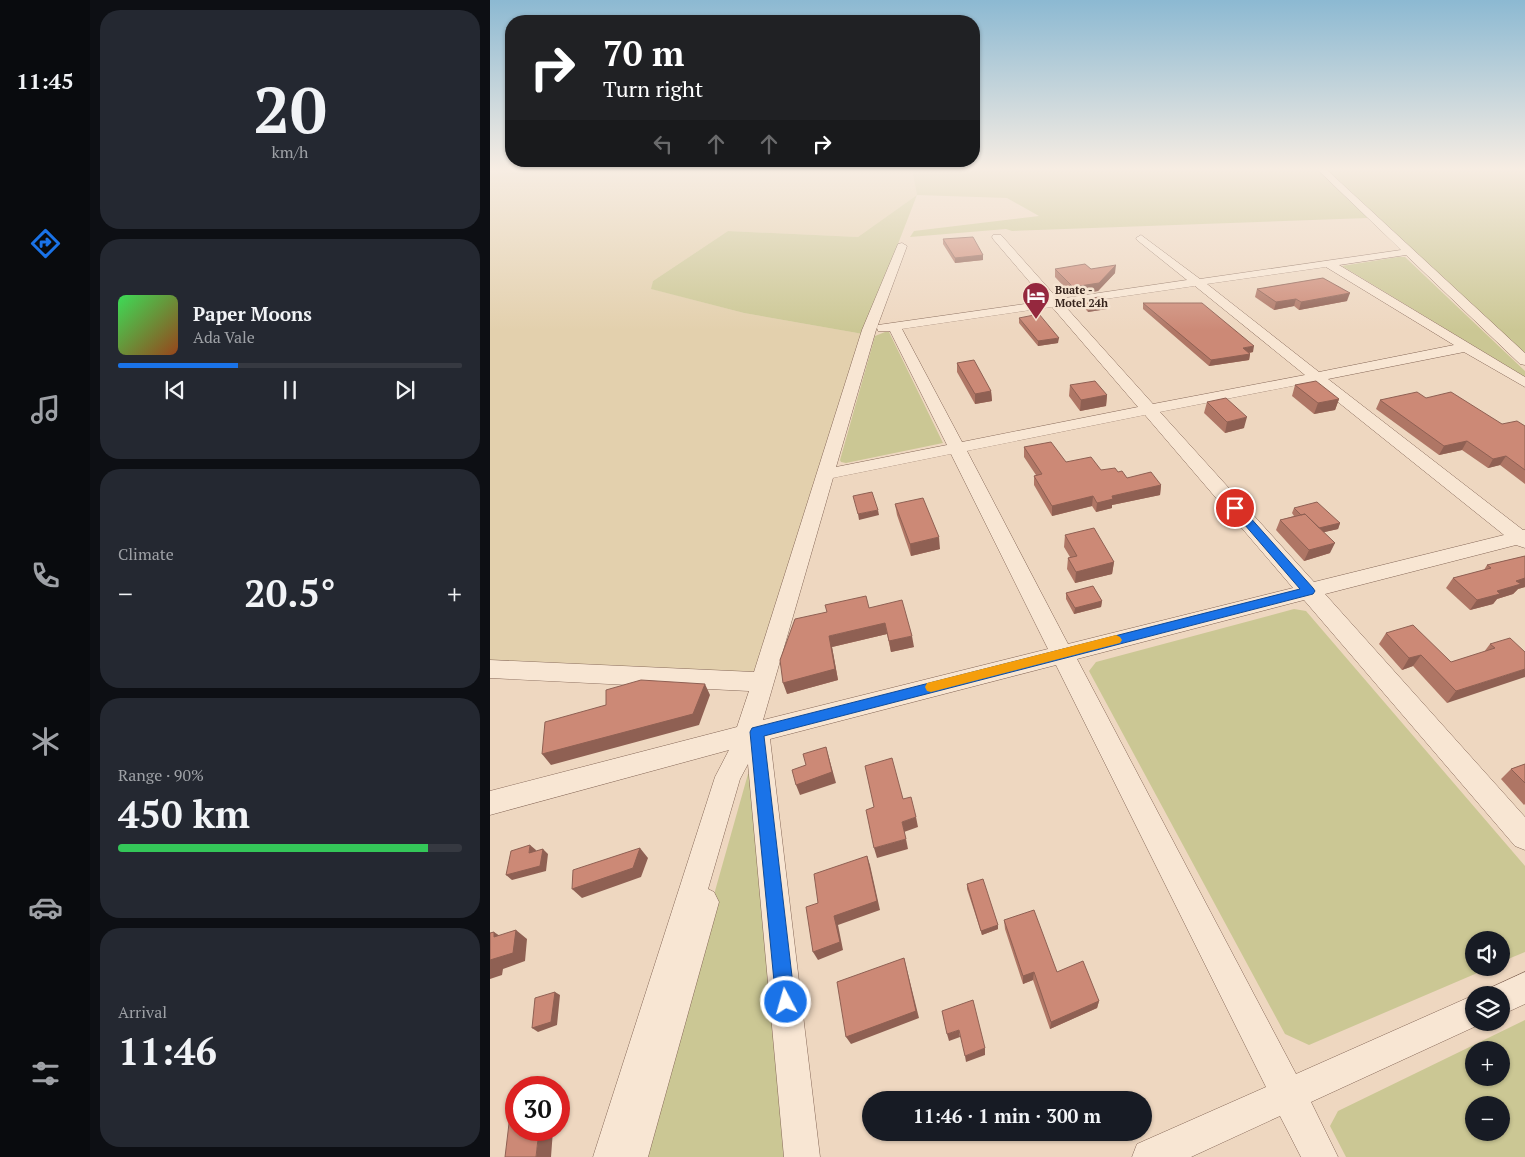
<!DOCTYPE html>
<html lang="en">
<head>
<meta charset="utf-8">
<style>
  :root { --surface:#171b24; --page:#242831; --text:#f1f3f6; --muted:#9ea1a6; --line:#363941; --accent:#1a73e8 }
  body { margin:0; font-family:"PT Serif",serif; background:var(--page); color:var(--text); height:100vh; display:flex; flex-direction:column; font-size:19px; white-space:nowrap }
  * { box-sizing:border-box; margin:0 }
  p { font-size:16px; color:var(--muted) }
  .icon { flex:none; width:28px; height:28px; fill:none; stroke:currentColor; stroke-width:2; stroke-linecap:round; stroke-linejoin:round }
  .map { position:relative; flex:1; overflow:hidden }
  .panel { display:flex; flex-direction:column; gap:10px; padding:10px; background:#0d0f14; width:400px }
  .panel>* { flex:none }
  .hud { position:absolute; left:15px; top:15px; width:475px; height:152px; border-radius:20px; box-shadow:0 1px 4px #0004; background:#202124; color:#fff; overflow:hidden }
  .fabs { position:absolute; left:975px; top:931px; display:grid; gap:10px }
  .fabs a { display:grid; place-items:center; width:45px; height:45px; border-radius:50%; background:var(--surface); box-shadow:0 1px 4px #0004; font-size:25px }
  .speed { position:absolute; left:15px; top:1076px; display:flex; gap:10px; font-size:25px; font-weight:700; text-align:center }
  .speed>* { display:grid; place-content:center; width:65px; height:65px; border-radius:50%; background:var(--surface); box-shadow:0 1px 4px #0004; line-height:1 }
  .speed .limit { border:8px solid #d22; background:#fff; color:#111 }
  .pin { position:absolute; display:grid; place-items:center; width:42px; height:42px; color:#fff; margin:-21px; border:2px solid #fff; border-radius:50%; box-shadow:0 1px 5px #0007 }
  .me { position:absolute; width:55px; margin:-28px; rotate:354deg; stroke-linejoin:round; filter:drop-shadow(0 0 4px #0008) }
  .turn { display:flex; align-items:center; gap:18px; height:105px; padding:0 15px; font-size:22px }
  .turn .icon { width:65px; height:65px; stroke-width:2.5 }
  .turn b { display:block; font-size:35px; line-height:42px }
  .lanes { display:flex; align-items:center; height:48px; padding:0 15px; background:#0003; justify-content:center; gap:25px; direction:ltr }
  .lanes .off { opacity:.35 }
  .big { font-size:38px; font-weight:800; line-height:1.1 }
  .panel .widget { flex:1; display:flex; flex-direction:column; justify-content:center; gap:8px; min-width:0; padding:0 18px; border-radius:20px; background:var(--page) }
  .panel .dial { align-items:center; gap:0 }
  .dial b { font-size:65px; line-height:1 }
  .song { display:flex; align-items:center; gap:15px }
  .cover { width:60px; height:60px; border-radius:8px; background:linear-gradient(135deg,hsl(130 70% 55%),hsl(20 70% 35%)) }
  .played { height:5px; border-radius:2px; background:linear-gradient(90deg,var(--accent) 35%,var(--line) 35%) }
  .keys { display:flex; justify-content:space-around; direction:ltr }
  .heat { display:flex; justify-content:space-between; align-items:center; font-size:28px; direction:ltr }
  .charge { height:8px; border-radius:4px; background:linear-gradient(90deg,#34c759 90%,var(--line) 0) }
  .trip { position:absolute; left:372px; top:1091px; width:290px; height:50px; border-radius:25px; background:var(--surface); box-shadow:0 1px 4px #0004; font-weight:800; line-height:50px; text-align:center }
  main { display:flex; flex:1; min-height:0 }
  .tab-bar { display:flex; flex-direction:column; width:90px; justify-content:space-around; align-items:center; background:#090b0e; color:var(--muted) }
  .tab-bar .icon { width:35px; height:35px }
  .tab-bar .current { color:var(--accent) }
  .tab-bar b { font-size:22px; color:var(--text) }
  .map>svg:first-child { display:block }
</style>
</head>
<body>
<main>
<nav class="tab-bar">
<b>11:45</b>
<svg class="icon current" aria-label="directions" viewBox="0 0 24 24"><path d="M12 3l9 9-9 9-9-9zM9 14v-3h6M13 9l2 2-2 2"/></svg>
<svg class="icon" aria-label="music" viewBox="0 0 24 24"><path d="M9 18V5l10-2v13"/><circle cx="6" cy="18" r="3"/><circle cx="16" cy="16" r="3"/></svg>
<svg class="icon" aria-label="phone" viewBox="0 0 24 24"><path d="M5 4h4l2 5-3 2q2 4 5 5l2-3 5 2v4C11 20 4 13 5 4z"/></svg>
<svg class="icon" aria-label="climate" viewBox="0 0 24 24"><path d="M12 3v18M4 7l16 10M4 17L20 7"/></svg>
<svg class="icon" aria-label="car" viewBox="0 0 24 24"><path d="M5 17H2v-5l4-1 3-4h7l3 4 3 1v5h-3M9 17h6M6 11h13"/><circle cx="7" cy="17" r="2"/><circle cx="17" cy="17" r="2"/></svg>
<svg class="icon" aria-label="filters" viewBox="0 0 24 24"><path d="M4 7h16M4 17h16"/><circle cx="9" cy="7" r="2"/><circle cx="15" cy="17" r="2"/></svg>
</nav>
<section class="panel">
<div class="widget dial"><b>20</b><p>km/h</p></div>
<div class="widget">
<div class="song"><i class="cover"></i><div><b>Paper Moons</b><p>Ada Vale</p></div></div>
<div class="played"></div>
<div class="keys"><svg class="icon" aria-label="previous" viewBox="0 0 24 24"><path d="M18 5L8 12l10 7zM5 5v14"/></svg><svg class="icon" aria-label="pause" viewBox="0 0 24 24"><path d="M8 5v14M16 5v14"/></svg><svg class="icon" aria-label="next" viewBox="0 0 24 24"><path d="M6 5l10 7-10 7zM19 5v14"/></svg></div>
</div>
<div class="widget"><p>Climate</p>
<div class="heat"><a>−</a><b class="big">20.5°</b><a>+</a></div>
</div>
<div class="widget"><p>Range · 90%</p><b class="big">450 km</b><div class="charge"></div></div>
<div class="widget"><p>Arrival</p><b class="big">11:46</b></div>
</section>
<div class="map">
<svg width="1035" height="1157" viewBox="0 0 1035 1157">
  <rect width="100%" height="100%" fill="#eed7c0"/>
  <!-- farmland -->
  <path fill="#e3d0ad" d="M 113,169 L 422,169 L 427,195 L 368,237 L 238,231 L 163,281 L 162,289 L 254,313 L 373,334 L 265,670 L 256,675 L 0,663 L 0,174 Z"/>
  <!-- green -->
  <path fill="#cbc794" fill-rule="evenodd" d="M 422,169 L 830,169 L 878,218 L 522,231 L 516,229 L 420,237 L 424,231 L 549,216 L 517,198 L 427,195 L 373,334 L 254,313 L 161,289 L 163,281 L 238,231 L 368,237 L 427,195 Z
    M 833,169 L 1035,169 L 1035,357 Z
    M 908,257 L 915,257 L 1035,371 L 1035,377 L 852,266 Z
    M 395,332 L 399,332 L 453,443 L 356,463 L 351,462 L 350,460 L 385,336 Z
    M 804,609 L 816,611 L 1035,866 L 1035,952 L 1011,962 L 1011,940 L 984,940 L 984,968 L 999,968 L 819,1045 L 795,1034 L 599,671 L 606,662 Z
    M 258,774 L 260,774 L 295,1157 L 150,1157 Z
    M 1035,1020 L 1035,1157 L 856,1157 L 840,1126 L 848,1111 ZM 984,1050 L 1011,1050 L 1011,1078 L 984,1078 ZM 984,1105 L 1011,1105 L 1011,1132 L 984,1132 Z"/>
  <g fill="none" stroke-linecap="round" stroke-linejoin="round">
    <defs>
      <path id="minor" d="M 827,169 L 836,169 L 1035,353 L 1035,365 L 1030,364 L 916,255 L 849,265 L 1035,377 L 1035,387 L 974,352 L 838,379 L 1033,530 L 1035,530 L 1035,548 L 1026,545 L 835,594 L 1035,817 L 1035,850 L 1025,846 L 814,600 L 587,659 L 806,1074 L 984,995 L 984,1022 L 995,1022 L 821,1102 L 848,1157 L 811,1157 L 790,1116 L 701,1157 L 642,1157 L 647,1144 L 776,1087 L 566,665 L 280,739 L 330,1157 L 294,1157 L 258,764 L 250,779 L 218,889 L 224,892 L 229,902 L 158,1157 L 103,1157 L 225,777 L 239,750 L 0,815 L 0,791 L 247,727 L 259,691 L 0,678 L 0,660 L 264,672 L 372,330 L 408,244 L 412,243 L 417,246 L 386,330 L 346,467 L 457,445 L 400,331 L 388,331 L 387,328 L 388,325 L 556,301 L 503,239 L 502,237 L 503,235 L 511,235 L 568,299 L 697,280 L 647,240 L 646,238 L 651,235 L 710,279 L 911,250 ZM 836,267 L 964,345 L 829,372 L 717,284 ZM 705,286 L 815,375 L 663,404 L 574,305 ZM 562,307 L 648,407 L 472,442 L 412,329 ZM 823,382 L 1014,535 L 824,582 L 670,412 ZM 655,415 L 803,588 L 578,644 L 477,451 ZM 461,454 L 558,649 L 273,720 L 343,478 Z
        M 1035,972 L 1035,1004 L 1011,1015 L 1011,995 L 997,995 L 1000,988 Z"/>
    </defs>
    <!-- minor casing -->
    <use href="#minor" stroke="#866858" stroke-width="1"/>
    <!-- minor -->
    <use href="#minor" fill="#f8e6d3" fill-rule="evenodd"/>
  </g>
  <!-- wall -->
  <path fill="#af7665" d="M 453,239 L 493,255 L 493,260 L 465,263 L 453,244 Z
    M 565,269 L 625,273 L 608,291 L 582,295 L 565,277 Z
    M 767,289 L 857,301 L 809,310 L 804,306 L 784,310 L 765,297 Z
    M 592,299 L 617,309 L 598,312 L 591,304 Z
    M 653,303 L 763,352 L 759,353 L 760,354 L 759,360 L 719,366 L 653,309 Z
    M 529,318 L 568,343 L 548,346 L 529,323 Z
    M 467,363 L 501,391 L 502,401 L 485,404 L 467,372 Z
    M 580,385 L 617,395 L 616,406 L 590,411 L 579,396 Z
    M 805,385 L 849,399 L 845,410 L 824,414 L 802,396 Z
    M 936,398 L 1012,424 L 1035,426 L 1035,484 L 1010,465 L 998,468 L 972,450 L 949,455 L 886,409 L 890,400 Z
    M 717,402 L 754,428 L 735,433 L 714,413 Z
    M 534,447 L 576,462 L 611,470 L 628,472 L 637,478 L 671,485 L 670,495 L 622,505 L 622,508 L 606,512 L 602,506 L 562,516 L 544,485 L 544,476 L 546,475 L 534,457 Z
    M 405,504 L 450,549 L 421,556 L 407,515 Z
    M 804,508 L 850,523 L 848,529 L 834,532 L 840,553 L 814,561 L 786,530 L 790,520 L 804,516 L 802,513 Z
    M 575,535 L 624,562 L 622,574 L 585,583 L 577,569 L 578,558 L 580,557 L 574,547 Z
    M 1035,556 L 1035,587 L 1028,589 L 1023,594 L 1007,599 L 1003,604 L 980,610 L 956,588 L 963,578 L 994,570 L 997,565 Z
    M 576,593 L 612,601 L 611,607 L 584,614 L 576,599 Z
    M 379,608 L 424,647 L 401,652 L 397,634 L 342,647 L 348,680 L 297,694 Z
    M 896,633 L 961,662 L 994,652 L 1000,644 L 1035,652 L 957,703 L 923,666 L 912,670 L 889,644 Z
    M 1035,764 L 1035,804 L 1034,805 L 1011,779 L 1021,769 Z
    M 477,884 L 508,929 L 492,935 L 477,889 Z
    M 514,920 L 567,972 L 609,1001 L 607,1008 L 560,1029 L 543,980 L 533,984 L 515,929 Z"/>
  <!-- shaded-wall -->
  <path fill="#8f6053" d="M 493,255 L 493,260 L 465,263 L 465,258 Z
    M 626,265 L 625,273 L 608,291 L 582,295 L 583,287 Z
    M 860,293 L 857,301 L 809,310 L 811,302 Z
    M 806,299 L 804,306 L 784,310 L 786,302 Z
    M 617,304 L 617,309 L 598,312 L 599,307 Z
    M 569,338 L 568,343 L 548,346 L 548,341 Z
    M 764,346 L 763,352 L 752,354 L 753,348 Z
    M 760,354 L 759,360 L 719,366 L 721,360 Z
    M 501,391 L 502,401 L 485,404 L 485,394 Z
    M 617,395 L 616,406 L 590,411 L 591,400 Z
    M 849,399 L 845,410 L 824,414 L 828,403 Z
    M 757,417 L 754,428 L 735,433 L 737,422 Z
    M 977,441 L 972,450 L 949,455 L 954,446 Z
    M 1016,456 L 1010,465 L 998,468 L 1003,459 Z
    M 671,485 L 670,495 L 622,505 L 622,508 L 606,512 L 607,503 L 622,496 Z
    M 603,496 L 602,506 L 562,516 L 562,506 Z
    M 388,510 L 389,515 L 369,520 L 368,514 Z
    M 850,523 L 848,529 L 822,535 L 825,529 Z
    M 449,537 L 450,549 L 421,556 L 420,544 Z
    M 845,543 L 840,553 L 814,561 L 819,550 Z
    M 624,562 L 622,574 L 585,583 L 586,572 Z
    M 1035,578 L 1035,587 L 1028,589 L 1023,594 L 1007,599 L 1003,604 L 980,610 L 987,600 L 1026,581 Z
    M 612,601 L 611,607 L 584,614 L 585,608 Z
    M 395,623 L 397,634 L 342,647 L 348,680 L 297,694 L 293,683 L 339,636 Z
    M 422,636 L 424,647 L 401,652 L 399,641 Z
    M 931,655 L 923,666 L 912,670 L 919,658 Z
    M 1035,669 L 1035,677 L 957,703 L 966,691 Z
    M 215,684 L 220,695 L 209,725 L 61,765 L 52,754 Z
    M 336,747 L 346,783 L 310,795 L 306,785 Z
    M 426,817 L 428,827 L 414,832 L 412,822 Z
    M 416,839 L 418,849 L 387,858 L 384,848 Z
    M 40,845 L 46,850 L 44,858 L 39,853 Z
    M 150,848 L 158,858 L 151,877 L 92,898 L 82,889 Z
    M 53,849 L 58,854 L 56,871 L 22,880 L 16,875 Z
    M 377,856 L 380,865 L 390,910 L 348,925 L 353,950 L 328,960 L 323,952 Z
    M 508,925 L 508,929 L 492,935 L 491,931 Z
    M 26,930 L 37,939 L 35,961 L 13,969 L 12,975 L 0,979 L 0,960 Z
    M 4,932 L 16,940 L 4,937 Z
    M 414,958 L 429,1018 L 361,1044 L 356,1037 Z
    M 544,972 L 543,980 L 533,984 L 533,976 Z
    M 65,992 L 70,995 L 67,1025 L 48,1032 L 42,1028 Z
    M 609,1001 L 607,1008 L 560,1029 L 561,1022 Z
    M 469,1030 L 470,1037 L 459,1041 L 457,1034 Z
    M 495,1048 L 495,1055 L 476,1062 L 475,1056 Z
    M 54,1078 L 67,1084 L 67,1088 L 53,1088 Z
    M 49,1130 L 63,1130 L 61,1157 L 46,1157 Z"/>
  <!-- building -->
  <path fill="#cc8976" stroke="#8f6053" d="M 483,237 L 493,255 L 465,258 L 453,239 Z
    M 595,264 L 601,269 L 626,265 L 609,283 L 583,287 L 565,269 Z
    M 833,278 L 860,293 L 811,302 L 806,299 L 786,302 L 767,289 Z
    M 610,297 L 617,304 L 599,307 L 592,299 Z
    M 653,303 L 712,303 L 764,346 L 753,348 L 760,354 L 721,360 Z
    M 549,314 L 569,338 L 548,341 L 529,318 Z
    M 484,360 L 501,391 L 485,394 L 467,363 Z
    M 605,381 L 617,395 L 591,400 L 580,385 Z
    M 826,381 L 849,399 L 828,403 L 805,385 Z
    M 927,392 L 936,398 L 961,392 L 1012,424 L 1027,421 L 1035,426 L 1035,470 L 1016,456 L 1003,459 L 977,441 L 954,446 L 890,400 Z
    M 736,398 L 757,417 L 737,422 L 717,402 Z
    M 561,442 L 576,462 L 601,457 L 611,470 L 625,468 L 628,472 L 632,471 L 637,478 L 661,472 L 671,485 L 622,496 L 623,499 L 607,503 L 603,496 L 562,506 L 544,476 L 552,474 L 534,447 Z
    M 382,492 L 388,510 L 368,514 L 363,496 Z
    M 433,498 L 449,537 L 420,544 L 405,504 Z
    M 827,502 L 850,523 L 829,528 L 815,514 L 811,515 L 804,508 Z
    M 815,514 L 845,543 L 819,550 L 790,520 Z
    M 604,528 L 624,562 L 586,572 L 578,558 L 587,556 L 575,535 Z
    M 1035,556 L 1035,578 L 1026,581 L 1031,584 L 1007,591 L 1010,594 L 987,600 L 963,578 L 1001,568 L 997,565 Z
    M 603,586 L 612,601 L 585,608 L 576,593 Z
    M 376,596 L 379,608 L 412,600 L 422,636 L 399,641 L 395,623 L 339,636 L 345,669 L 293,683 L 290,660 L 305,619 L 337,612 L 335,605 Z
    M 923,625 L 961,662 L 1005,648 L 1000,644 L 1020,638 L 1035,652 L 1035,669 L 966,691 L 931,655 L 919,658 L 896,633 Z
    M 151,680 L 215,684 L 203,714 L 52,754 L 55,722 L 116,705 L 116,690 Z
    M 336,747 L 342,772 L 306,785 L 302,770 L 316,765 L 313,754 Z
    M 402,758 L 413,799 L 421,797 L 426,817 L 412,822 L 416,839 L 384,848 L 376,810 L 384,807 L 375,766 Z
    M 1035,764 L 1035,783 L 1021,769 Z
    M 40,845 L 39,853 L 53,849 L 50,866 L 16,875 L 21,851 Z
    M 150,848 L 143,868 L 82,889 L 83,870 Z
    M 377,856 L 387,901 L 344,916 L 350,942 L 323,952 L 316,907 L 328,903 L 324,874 Z
    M 493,879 L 508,925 L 491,931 L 477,884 Z
    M 544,910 L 567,972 L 593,961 L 609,1001 L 561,1022 L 544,972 L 533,976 L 514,920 Z
    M 26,930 L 23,953 L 0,960 L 0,962 L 0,933 L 4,932 L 4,937 Z
    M 414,958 L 426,1011 L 356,1037 L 347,982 Z
    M 65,992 L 61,1022 L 42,1028 L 45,998 Z
    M 483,1000 L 495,1048 L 475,1056 L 469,1030 L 457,1034 L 452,1011 Z
    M 54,1078 L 53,1088 L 30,1088 Z
    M 26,1089 L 26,1130 L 49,1130 L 46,1157 L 15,1157 L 23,1090 Z"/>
  <!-- sky -->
  <linearGradient id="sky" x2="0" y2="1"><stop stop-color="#8cb9d2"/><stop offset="0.51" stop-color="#f7ede3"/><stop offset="1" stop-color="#f7ede3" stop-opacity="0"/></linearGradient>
  <rect width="1035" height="331" fill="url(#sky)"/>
  <!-- route -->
  <path fill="#1a73e8" stroke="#114b97" d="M 745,504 L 749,505 L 823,588 L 825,591 L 823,594 L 274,736 L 305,1002 L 302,1009 L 296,1011 L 289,1009 L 286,1002 L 260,732 L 262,728 L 810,589 L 742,510 L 740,508 Z"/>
  <!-- slow -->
  <path fill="#f59e0b" d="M 626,635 L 630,637 L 632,640 L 630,643 L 441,692 L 437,691 L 435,687 L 437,683 L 441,682 Z"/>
  <!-- icons -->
  <defs>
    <symbol id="hotel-pin" viewBox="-11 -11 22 30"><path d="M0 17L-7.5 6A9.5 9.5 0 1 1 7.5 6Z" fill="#95283e" stroke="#f5e3d0"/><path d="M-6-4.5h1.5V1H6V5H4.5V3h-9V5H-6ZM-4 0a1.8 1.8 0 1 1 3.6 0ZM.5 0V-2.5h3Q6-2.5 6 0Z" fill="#fff"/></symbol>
  </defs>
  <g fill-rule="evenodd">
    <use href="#hotel-pin" x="530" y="280" width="32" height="43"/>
  </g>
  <g text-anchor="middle" stroke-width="5" stroke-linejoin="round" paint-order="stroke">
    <!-- far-poi labels -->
    <g font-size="11" font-weight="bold" fill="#36241d" stroke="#f5e3d0" text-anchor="start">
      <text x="565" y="294">Buate -<tspan x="565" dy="13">Motel 24h</tspan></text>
    </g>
  </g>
</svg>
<div class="fabs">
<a><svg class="icon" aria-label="sound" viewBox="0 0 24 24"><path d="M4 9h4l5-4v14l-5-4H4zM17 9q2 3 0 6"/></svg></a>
<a><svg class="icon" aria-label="layers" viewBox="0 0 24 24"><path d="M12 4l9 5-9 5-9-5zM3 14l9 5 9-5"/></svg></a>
<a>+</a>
<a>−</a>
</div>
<div class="speed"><div class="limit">30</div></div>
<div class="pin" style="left:745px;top:508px;background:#d93025"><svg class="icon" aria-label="arrive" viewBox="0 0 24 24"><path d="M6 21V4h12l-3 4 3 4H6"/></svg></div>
<svg class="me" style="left:296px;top:1002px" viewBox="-20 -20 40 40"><circle r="17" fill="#1a73e8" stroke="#fff" stroke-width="3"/><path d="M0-11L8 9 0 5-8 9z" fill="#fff"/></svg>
<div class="trip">11:46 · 1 min · 300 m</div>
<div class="hud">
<div class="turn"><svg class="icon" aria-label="right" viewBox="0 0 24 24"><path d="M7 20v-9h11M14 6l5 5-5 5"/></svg><div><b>70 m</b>Turn right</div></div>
<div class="lanes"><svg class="icon off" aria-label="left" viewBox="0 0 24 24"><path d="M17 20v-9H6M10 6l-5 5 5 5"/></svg><svg class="icon off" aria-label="ahead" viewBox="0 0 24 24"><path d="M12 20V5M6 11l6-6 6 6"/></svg><svg class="icon off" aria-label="ahead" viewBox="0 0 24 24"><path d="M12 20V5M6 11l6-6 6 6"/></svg><svg class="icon" aria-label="right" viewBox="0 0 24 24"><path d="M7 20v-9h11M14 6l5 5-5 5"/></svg></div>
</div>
</div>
</main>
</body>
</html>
